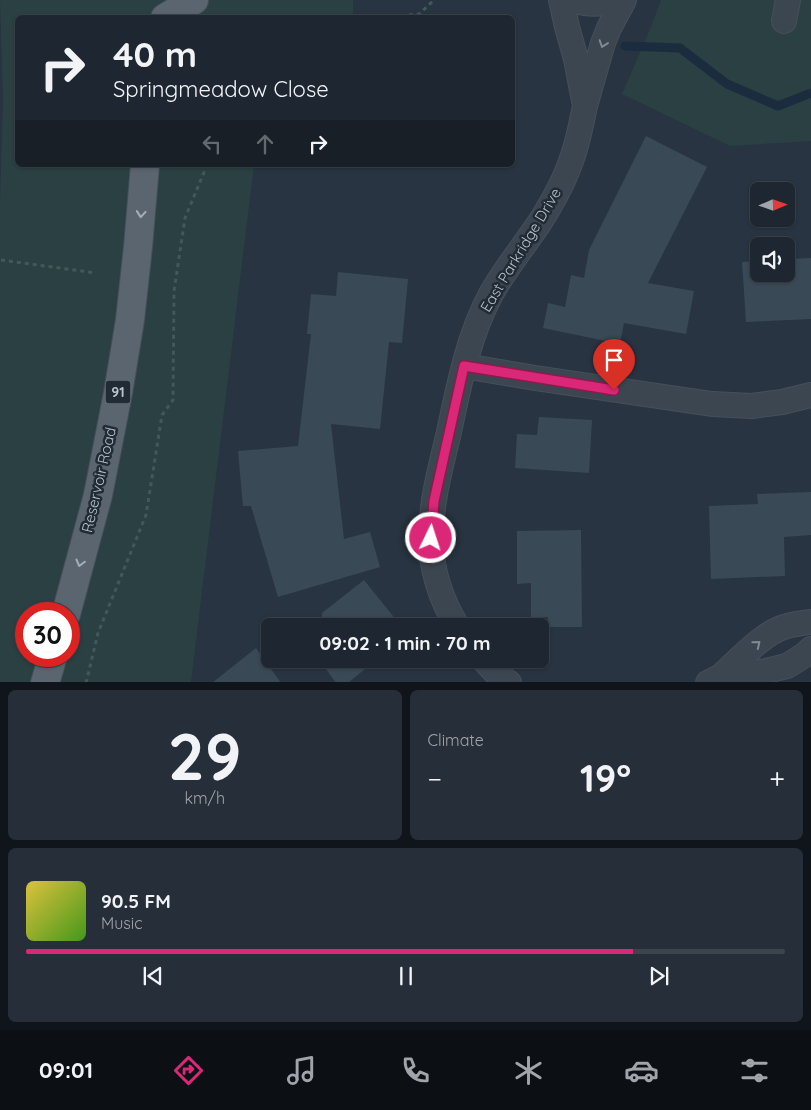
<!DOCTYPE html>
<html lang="en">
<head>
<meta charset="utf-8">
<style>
  :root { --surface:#1e2731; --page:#262f39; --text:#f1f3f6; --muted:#a1a5ab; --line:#3c444d; --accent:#db2777 }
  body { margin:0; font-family:Quicksand,sans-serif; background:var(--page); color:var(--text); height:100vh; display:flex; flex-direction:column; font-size:19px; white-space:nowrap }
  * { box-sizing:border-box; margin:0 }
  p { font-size:16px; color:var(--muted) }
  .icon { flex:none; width:28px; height:28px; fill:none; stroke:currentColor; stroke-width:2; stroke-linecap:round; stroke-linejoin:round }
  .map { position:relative; height:682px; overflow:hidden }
  .side { display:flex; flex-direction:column; gap:8px; padding:8px; background:#10151b; flex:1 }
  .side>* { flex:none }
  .hud { position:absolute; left:15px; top:15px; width:500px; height:152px; border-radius:8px; box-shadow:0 1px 4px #0004,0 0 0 1px var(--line); background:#1e2731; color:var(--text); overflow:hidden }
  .needle { width:32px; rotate:88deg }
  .buttons { position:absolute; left:750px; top:182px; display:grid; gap:10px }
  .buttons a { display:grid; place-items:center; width:45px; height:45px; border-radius:8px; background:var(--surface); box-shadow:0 1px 4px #0004,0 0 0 1px var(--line); font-size:25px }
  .speed { position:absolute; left:15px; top:602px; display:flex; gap:10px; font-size:25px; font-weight:700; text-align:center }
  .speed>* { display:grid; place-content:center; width:65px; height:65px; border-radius:50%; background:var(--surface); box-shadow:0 1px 4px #0004,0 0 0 1px var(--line); line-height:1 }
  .speed .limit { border:8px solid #d22; background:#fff; color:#111 }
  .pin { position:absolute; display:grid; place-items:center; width:42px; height:42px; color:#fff; margin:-51px -21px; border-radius:50% 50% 50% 0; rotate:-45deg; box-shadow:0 0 5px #0007 }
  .pin .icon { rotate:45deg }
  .me { position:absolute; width:55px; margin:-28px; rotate:4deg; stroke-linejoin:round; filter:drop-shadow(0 0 4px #0008) }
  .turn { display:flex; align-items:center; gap:18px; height:105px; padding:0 15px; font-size:22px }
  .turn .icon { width:65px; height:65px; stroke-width:2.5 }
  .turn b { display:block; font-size:35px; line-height:42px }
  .lanes { display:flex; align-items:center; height:48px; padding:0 15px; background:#0003; justify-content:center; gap:25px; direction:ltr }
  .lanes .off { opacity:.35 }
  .big { font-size:38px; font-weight:700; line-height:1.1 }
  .side .widget { flex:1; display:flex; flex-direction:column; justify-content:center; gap:8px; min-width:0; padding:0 18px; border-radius:8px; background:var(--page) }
  .side .dial { align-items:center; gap:0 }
  .dial b { font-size:65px; line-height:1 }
  .song { display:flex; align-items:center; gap:15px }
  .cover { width:60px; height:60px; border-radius:8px; background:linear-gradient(135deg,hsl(50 70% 55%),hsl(100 70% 35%)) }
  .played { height:5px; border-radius:2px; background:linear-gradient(90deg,var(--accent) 80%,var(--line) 80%) }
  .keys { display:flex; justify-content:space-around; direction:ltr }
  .heat { display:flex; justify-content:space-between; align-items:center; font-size:28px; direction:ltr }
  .side .tiles { flex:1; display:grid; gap:8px; grid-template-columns:1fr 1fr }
  .widget:last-child { grid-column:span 2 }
  .trip { position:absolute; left:261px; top:618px; width:288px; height:50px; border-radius:8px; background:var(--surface); box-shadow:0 1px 4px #0004,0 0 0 1px var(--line); font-weight:700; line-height:50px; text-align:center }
  .tab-bar { display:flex; height:80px; justify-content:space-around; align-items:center; background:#0c1014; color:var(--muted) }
  .tab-bar .icon { width:35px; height:35px }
  .tab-bar .selected { color:var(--accent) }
  .tab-bar b { font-size:22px; color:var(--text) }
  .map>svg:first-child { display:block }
</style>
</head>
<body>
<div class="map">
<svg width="811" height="683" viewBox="0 0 811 683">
  <rect width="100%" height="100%" fill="#283441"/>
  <!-- green -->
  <path fill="#2a4042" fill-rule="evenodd" d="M 0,0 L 353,0 L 353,17 L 18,18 L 18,165 L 254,165 L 191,682 L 0,683 L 0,203 L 3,100 ZM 26,614 L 69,614 L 69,656 L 26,656 Z
    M 661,0 L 811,0 L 811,141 L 730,146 L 622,94 L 650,29 Z"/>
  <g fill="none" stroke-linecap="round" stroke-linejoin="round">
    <!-- stream -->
    <path stroke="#1b2c3e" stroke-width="9" d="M 625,46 L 680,48 L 727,84 L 778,106 L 811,93"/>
  </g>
  <!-- building -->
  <path fill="#3a4956" d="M 646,136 L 707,167 L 648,283 L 694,291 L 686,334 L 624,323 L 620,344 L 543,328 L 548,303 L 565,307 L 571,275 L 584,278 L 589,250 Z
    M 811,258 L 811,319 L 746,322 L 742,262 L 759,261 L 759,274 L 786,274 L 786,259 Z
    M 338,272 L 408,279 L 402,343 L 389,342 L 380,429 L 331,424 L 344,539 L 370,532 L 380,567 L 278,597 L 251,506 L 243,506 L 238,451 L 298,446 L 311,334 L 307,334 L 311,294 L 336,296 Z
    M 539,417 L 592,420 L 589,473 L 515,468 L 517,434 L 537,435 Z
    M 811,492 L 811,535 L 784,537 L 785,576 L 711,579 L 709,506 L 758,504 L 757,494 Z
    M 581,530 L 582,627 L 548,627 L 548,617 L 531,617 L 531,583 L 517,584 L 517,531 Z
    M 364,580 L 401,626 L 322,626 L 322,613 Z
    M 256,648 L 281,683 L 212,683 Z
    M 321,659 L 377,659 L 348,683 L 336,683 L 321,662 Z"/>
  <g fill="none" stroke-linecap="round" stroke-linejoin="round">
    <defs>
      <path id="minor" d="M 561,0 L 567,27 L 576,59 L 585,106 L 603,43 L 609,28 L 624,0
        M 572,0 C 589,5 598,5 615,0
        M 784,21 L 788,0
        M 464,366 L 535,378 L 712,404 L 752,406 L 782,402 L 811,395
        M 457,626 C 441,600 430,567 431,536 C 431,501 441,466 449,432 C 459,385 468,337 491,294 C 505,269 524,246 540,222 C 552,203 564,182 571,161 C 578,143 581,125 585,106
        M 483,659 L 494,671 L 509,683
        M 720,677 C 737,662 763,633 784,627 C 793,624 802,623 811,622
        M 708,683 L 720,677 L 766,671 L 787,666 L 803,656 L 811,649"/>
      <path id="primary" d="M 165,18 L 194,0
        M 66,614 L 98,495 L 118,393 L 130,320 L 138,247 L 145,165
        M 45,683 L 53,656"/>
    </defs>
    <!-- minor casing -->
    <use href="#minor" stroke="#464f5a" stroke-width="26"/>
    <!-- primary casing -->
    <use href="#primary" stroke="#464f5a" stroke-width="30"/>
    <!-- path -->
    <path stroke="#435959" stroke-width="3" stroke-dasharray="4 4" stroke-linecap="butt" d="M 377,18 L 419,14 L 434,0
      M 1,260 L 96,273
      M 86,683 L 98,633 L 146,515 L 162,415 L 173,400 L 174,291 L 185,218 L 207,165"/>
    <!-- minor -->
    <use href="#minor" stroke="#3c4651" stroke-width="24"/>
    <!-- primary -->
    <use href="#primary" stroke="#5a6570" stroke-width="28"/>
  </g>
  <!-- one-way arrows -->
  <defs><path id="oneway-chevron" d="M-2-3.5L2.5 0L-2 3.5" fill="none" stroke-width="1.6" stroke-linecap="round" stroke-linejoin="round" transform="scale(1.25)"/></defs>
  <g stroke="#818a94">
    <use href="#oneway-chevron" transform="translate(603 44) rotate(109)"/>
    <use href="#oneway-chevron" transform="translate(757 644) rotate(-39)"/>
  </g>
  <g stroke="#a6afb9">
    <use href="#oneway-chevron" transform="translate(141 214) rotate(95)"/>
    <use href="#oneway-chevron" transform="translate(80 563) rotate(105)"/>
  </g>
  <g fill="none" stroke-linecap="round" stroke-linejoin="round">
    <defs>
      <path id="route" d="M 431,538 L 434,501 L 464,366 L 614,390"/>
    </defs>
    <!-- route casing -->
    <use href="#route" stroke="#8e194d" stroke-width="12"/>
    <!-- route -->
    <use href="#route" stroke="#db2777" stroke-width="9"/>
  </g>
  <g text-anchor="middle" stroke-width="5" stroke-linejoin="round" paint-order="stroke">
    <!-- shield labels -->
    <rect fill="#212b36" stroke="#8b949e" stroke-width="1" x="105.5" y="380.5" width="25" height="23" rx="4"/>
    <g font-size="14" font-weight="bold" fill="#b9c1cb">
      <text x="118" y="397">91</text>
    </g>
    <!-- street labels -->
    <g font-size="15" fill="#b9c1cb" stroke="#212b36">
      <text transform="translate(521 250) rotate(-59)" y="5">East Parkridge Drive</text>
      <text transform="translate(99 480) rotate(-77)" y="5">Reservoir Road</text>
    </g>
  </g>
</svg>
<div class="buttons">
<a><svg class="needle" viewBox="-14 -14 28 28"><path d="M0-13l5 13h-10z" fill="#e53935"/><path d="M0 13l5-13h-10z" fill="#a1a5ab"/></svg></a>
<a><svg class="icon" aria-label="sound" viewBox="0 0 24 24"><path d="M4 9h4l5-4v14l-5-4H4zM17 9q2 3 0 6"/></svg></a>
</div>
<div class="speed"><div class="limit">30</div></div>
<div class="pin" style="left:614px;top:390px;background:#d93025"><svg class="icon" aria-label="arrive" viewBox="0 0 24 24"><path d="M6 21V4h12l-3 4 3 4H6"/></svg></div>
<svg class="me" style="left:431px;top:538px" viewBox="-20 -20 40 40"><circle r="17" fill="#db2777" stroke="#fff" stroke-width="3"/><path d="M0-11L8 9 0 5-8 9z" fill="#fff"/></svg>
<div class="trip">09:02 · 1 min · 70 m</div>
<div class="hud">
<div class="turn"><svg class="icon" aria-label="right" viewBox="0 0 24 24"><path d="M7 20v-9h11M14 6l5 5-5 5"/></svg><div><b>40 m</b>Springmeadow Close</div></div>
<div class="lanes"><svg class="icon off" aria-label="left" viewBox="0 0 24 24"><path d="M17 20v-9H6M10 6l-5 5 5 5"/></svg><svg class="icon off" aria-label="ahead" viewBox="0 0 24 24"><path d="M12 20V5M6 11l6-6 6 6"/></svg><svg class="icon" aria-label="right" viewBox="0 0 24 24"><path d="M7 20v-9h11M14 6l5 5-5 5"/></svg></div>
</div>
</div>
<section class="side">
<div class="tiles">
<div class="widget dial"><b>29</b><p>km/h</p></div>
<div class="widget"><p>Climate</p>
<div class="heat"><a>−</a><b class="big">19°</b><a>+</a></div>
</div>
<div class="widget">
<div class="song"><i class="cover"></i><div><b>90.5 FM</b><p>Music</p></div></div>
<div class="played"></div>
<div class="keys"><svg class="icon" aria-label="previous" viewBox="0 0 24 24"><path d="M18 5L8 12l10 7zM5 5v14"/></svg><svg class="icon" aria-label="pause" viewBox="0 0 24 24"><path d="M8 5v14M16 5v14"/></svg><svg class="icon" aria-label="next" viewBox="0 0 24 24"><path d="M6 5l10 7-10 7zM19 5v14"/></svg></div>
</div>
</div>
</section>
<nav class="tab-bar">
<b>09:01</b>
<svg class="icon selected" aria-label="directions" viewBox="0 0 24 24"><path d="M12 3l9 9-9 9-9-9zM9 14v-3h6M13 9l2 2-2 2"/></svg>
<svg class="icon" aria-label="music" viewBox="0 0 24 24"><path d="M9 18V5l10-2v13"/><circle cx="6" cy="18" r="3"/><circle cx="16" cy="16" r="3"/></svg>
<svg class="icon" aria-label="phone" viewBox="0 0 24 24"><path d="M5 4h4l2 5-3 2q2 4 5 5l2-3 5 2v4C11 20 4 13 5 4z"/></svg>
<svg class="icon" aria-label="climate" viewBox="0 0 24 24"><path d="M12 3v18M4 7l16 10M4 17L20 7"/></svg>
<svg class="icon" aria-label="car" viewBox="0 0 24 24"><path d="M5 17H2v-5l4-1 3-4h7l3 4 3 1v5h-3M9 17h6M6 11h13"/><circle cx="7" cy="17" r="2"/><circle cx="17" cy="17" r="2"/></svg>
<svg class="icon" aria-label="filters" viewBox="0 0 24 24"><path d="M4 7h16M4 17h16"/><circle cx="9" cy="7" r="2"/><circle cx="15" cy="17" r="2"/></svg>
</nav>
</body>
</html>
